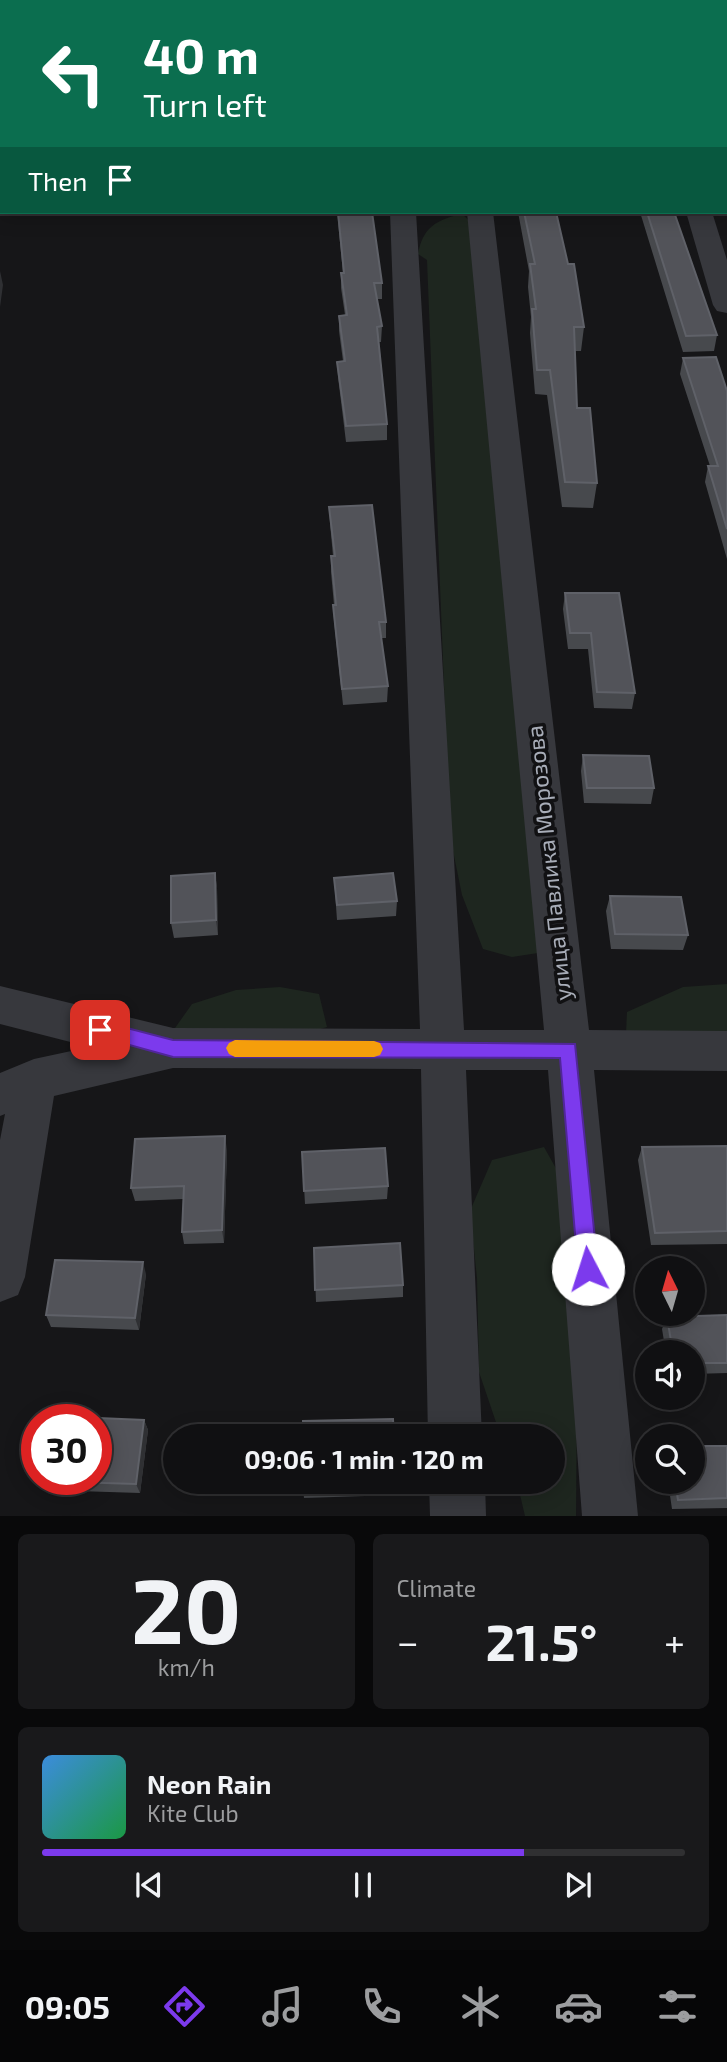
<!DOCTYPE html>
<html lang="en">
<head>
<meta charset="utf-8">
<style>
  :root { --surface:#101012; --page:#19191b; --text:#f1f3f6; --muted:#9c9d9f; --line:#303032; --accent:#7c3aed }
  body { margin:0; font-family:"Exo 2",sans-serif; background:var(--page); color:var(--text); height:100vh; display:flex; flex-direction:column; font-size:26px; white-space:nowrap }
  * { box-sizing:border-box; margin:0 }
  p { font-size:23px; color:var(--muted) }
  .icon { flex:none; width:38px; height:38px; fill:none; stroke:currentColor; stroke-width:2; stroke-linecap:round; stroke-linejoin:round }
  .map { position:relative; height:1516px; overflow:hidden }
  .sheet { display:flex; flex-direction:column; gap:18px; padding:18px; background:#09090a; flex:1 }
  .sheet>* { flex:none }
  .top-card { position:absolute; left:0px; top:0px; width:728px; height:214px; box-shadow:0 4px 18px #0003,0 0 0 2px var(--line); background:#0b6e4f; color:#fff; overflow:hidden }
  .needle { width:46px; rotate:355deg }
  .buttons { position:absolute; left:635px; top:1256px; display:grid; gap:14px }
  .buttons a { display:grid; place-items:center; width:70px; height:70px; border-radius:50%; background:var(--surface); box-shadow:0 4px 18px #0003,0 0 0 2px var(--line); font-size:35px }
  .speed { position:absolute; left:21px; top:1404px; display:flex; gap:14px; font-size:35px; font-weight:700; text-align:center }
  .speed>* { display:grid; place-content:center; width:91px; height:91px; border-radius:50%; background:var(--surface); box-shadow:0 4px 18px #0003,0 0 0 2px var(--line); line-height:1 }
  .speed .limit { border:10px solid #d22; background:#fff; color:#111 }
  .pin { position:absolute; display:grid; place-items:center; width:60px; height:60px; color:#fff; margin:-30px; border-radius:14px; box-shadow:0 4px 10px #0006 }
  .me { position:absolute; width:77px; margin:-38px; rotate:355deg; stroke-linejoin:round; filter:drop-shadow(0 0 5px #0008) }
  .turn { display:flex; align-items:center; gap:24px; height:147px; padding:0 28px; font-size:32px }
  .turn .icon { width:91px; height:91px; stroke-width:2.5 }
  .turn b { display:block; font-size:49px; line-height:60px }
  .then { display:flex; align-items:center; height:66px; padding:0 28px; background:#0003; gap:14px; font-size:26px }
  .big { font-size:52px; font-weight:700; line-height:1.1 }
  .sheet .widget { flex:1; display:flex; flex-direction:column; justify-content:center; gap:10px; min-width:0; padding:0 24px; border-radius:10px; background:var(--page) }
  .sheet .dial { align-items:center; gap:0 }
  .dial b { font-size:91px; line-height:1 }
  .song { display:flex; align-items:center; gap:21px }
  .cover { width:84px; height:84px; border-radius:10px; background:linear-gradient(135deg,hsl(210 70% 55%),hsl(140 70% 35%)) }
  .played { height:7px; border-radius:4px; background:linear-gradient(90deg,var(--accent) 75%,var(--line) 75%) }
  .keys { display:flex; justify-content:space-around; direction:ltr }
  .heat { display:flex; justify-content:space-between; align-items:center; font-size:38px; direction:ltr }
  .sheet .tiles { flex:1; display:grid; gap:18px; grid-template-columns:1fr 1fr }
  .widget:last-child { grid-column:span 2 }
  .trip { position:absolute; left:163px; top:1424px; width:402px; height:70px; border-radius:35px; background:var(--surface); box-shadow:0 4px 18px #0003,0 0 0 2px var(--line); font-weight:700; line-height:70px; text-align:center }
  .tabs { display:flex; height:112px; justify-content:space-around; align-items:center; background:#060607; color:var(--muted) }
  .tabs .icon { width:49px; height:49px }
  .tabs .on { color:var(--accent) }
  .tabs b { font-size:32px; color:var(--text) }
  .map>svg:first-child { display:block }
</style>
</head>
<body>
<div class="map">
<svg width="727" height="1516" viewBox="0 0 727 1516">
  <rect width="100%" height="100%" fill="#161618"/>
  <!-- green -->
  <path fill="#1e261f" d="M 462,214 L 475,226 L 538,953 L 512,957 L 483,949 L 462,895 L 450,836 L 427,260 L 418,254 C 423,227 436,220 462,214 Z
    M 727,984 L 727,1055 L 626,1033 L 627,1012 L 683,987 Z
    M 280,987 L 319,994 L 327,1027 L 271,1044 L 175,1028 L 192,1004 L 236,990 Z
    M 544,1147 L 563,1181 L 578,1276 L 576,1516 L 525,1516 L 517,1482 L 553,1482 L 553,1437 L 501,1437 L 479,1372 L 477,1278 L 470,1211 L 492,1160 Z"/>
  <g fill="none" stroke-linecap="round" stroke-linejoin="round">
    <!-- minor -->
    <path fill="#37383d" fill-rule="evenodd" d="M 726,188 L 727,188 L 727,204 L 726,204 Z
      M 390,212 L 416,212 L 464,1030 L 544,1030 L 467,212 L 493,212 L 589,1030 L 727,1031 L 727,1071 L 594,1070 L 638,1516 L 582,1516 L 548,1070 L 466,1070 L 482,1437 L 428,1437 L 421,1069 L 173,1068 L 54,1096 L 25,1277 L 18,1295 L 0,1302 L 0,1140 L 5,1114 L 0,1116 L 0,1073 L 34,1059 L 90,1047 L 0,1024 L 0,986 L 173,1028 L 420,1029 Z
      M 686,212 L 712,212 L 727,260 L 727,313 L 717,311 L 713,305 Z
      M 429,1482 L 485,1482 L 486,1516 L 430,1516 Z"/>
  </g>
  <!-- wall -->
  <path fill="#47494d" d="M 645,0 L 699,0 L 700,2 L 646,2 Z
    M 337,212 L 372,212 L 382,283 L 382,299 L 377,299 L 382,326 L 381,342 L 379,342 L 387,424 L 387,440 L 346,442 L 338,377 L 337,362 L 343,361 L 339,331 L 339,316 L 345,315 L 341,288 L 341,273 L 343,273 Z
    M 518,212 L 556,212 L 568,264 L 584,327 L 581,351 L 575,351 L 577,408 L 597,483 L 593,508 L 562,507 L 547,395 L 535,394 L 530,333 L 531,317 L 528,287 L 529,271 Z
    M 640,212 L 674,212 L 717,335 L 714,351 L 683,352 Z
    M 683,358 L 727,391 L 727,559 L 705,482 L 708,466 L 710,466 L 680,374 Z
    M 329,507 L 386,622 L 386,638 L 381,638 L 388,686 L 387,702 L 343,705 L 334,621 L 333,605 L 334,605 L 331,572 L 331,556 L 333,556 L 330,523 Z
    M 565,593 L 635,693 L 632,709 L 594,708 L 588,649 L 568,649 L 563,609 Z
    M 583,755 L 654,788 L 651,804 L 584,803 L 581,771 Z
    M 215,873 L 217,888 L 218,935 L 174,938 L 171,923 Z
    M 334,878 L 397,901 L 396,916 L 337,920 Z
    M 610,896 L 688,935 L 683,950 L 611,949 L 606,911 Z
    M 727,1146 L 727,1244 L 651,1245 L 638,1160 L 642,1147 Z
    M 227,1150 L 224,1243 L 184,1244 L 182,1232 L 183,1199 L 135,1201 L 131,1188 Z
    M 302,1152 L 388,1186 L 387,1199 L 305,1204 Z
    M 314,1248 L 403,1285 L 403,1297 L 316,1302 Z
    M 146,1274 L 139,1330 L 51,1327 L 46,1315 Z
    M 727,1315 L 727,1373 L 693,1374 L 693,1353 L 666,1353 L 662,1329 L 667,1317 Z
    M 144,1420 L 148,1430 L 140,1493 L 46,1490 L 40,1481 Z
    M 727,1446 L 727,1508 L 672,1509 L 668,1482 L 693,1482 Z
    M 395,1482 L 395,1495 L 304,1498 L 303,1489 Z"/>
  <!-- shaded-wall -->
  <path fill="#2f3033" d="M 4,0 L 14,0 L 14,2 L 4,2 Z
    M 2,7 L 2,36 L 1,39 L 0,12 Z
    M 0,271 L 3,285 L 0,307 Z
    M 215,873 L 217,888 L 218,935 L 216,920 Z
    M 225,1136 L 227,1150 L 224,1243 L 222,1230 Z
    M 143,1262 L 146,1274 L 139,1330 L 135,1318 Z
    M 144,1420 L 148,1430 L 140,1493 L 136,1484 Z"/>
  <!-- building -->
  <path fill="#525359" stroke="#5f6168" stroke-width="2" d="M 0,0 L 4,0 L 4,2 L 2,2 L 2,7 L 0,12 Z
    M 101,0 L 196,0 L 195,2 L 100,2 Z
    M 300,0 L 355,0 L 355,2 L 300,2 Z
    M 655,0 L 699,0 L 700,2 L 656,2 Z
    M 338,212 L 372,212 L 382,283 L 374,283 L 382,326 L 377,327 L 387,424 L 346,426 L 337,362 L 345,361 L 339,316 L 347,315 L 341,273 L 344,273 Z
    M 524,212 L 556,212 L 568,264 L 574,264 L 584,327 L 574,327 L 577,408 L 590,408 L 597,483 L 565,482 L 550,370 L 537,370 L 532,309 L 536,309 L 530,264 L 535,264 Z
    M 647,212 L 674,212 L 717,335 L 686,336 Z
    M 716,357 L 727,391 L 727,529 L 708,466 L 718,466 L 683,358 Z
    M 372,505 L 386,622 L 379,622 L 388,686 L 342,689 L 333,605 L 336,605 L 331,556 L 335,556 L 329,507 Z
    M 565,593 L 619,593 L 635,693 L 597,692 L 591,633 L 570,633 Z
    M 583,755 L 649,756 L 654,788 L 587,788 Z
    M 215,873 L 216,920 L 171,923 L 171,876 Z
    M 393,873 L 397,901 L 337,905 L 334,878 Z
    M 610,896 L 681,897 L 688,935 L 615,934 Z
    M 225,1136 L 222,1230 L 182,1232 L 184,1186 L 131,1188 L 135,1139 Z
    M 727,1146 L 727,1231 L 655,1233 L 642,1147 Z
    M 385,1148 L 388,1186 L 304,1191 L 302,1152 Z
    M 400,1243 L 403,1285 L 315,1290 L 314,1248 Z
    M 55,1260 L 143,1262 L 135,1318 L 46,1315 Z
    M 727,1315 L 727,1363 L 693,1363 L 693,1353 L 673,1353 L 667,1317 Z
    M 51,1416 L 144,1420 L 136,1484 L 40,1481 L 40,1479 L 96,1479 L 96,1419 L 51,1419 Z
    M 393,1419 L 394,1437 L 303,1437 L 303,1421 Z
    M 693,1446 L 727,1446 L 727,1498 L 678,1500 L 675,1482 L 693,1482 Z
    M 303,1482 L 395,1482 L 395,1486 L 303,1489 Z"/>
  <!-- route -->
  <path fill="#7c3aed" stroke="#51269a" stroke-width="2" d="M 100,1021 L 173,1040 L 575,1044 L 598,1269 L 595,1276 L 588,1279 L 581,1276 L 578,1269 L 560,1058 L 173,1057 L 93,1035 L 91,1030 L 93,1024 Z"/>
  <!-- slow -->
  <path fill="#f59e0b" d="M 235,1040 L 374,1041 L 380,1043 L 383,1049 L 380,1055 L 374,1057 L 235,1057 L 229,1054 L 226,1048 L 229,1043 Z"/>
  <g text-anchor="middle" stroke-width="7" stroke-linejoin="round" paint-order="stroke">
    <!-- street labels -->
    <g font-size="23" fill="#a8adb8" stroke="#111113">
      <text transform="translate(549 863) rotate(-96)" y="8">улица Павлика Морозова</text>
    </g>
  </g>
</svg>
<div class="buttons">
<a><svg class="needle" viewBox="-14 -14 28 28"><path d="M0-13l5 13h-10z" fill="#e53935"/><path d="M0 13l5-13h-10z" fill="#9c9d9f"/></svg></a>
<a><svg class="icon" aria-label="sound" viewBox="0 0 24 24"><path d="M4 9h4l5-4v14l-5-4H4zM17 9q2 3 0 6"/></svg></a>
<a><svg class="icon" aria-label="search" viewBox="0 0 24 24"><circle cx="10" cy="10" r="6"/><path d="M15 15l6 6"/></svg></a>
</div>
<div class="speed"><div class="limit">30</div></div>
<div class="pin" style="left:100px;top:1030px;background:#d93025"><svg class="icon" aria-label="arrive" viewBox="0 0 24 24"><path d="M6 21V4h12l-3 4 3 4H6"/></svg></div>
<svg class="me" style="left:588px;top:1269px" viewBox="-20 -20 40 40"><circle r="19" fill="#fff"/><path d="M0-13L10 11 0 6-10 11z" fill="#7c3aed"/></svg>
<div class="trip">09:06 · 1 min · 120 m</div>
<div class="top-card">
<div class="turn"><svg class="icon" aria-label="left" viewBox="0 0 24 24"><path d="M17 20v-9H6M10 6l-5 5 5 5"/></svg><div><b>40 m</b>Turn left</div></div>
<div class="then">Then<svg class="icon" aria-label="arrive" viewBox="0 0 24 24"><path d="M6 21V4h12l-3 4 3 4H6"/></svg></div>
</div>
</div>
<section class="sheet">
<div class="tiles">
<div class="widget dial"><b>20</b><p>km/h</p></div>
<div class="widget"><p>Climate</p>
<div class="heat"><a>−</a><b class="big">21.5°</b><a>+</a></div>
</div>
<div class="widget">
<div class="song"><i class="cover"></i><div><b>Neon Rain</b><p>Kite Club</p></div></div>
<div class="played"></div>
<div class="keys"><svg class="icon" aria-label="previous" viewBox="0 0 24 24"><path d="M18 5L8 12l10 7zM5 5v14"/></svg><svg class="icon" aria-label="pause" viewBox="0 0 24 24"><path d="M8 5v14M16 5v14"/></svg><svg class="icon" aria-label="next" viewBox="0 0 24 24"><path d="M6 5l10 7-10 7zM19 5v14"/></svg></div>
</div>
</div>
</section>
<nav class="tabs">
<b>09:05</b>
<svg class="icon on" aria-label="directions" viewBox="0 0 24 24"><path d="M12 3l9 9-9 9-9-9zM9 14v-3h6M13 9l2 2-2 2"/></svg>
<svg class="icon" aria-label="music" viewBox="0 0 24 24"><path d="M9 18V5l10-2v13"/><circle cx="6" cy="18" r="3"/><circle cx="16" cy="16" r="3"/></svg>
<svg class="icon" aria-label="phone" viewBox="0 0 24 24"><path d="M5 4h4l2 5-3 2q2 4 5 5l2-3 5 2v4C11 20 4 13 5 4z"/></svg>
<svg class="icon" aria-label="climate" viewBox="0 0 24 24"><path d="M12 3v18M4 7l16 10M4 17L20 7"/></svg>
<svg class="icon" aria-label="car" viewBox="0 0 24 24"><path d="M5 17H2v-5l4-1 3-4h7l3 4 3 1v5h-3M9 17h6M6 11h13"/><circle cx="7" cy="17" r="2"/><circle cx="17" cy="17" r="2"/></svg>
<svg class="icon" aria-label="filters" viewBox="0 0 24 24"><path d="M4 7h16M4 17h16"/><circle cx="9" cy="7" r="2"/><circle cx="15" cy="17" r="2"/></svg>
</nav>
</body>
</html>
